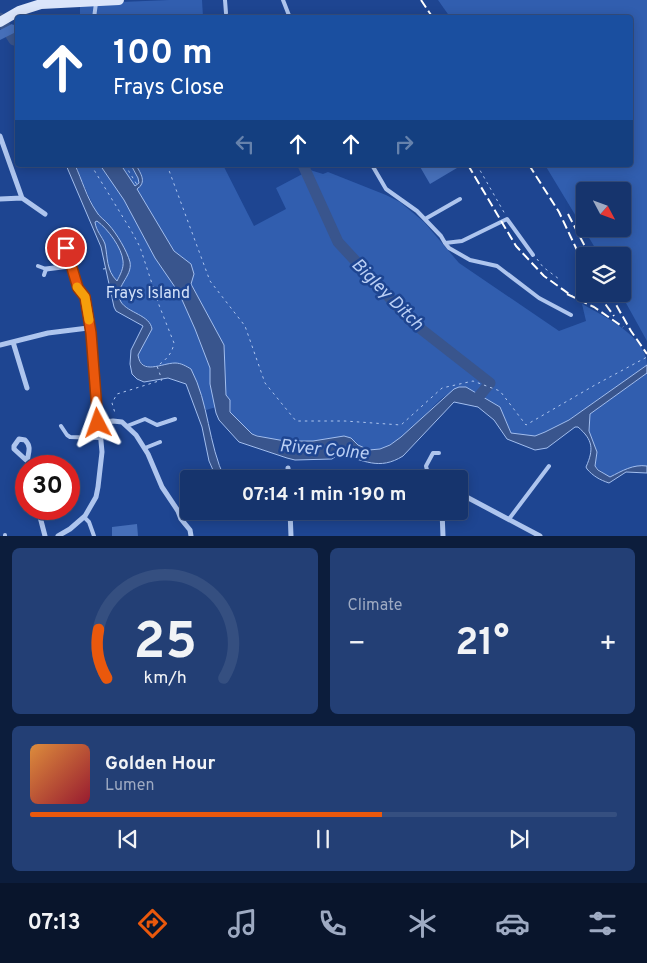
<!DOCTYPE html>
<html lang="en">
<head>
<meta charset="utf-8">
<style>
  :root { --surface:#16346d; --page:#233f75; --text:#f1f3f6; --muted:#9eaac2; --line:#354f80; --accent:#ea580c }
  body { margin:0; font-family:Overpass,sans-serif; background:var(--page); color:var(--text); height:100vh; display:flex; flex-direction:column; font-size:19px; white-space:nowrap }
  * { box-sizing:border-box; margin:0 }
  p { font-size:16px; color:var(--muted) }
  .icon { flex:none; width:28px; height:28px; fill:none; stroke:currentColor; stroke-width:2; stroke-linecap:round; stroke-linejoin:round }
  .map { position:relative; height:536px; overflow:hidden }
  .side { display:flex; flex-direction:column; gap:12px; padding:12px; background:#0c1d3c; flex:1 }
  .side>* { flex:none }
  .hud { position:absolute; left:15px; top:15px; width:618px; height:152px; border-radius:5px; box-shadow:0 2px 12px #0003,0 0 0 1px var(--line); background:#1a4fa0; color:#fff; overflow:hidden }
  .needle { width:32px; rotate:131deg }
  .buttons { position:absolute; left:576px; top:182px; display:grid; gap:10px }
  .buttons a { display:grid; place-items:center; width:55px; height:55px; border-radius:5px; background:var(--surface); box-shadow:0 2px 12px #0003,0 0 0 1px var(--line); font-size:25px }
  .speed { position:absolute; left:15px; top:455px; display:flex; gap:10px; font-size:25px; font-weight:700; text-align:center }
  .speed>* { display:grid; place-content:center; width:65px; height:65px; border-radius:50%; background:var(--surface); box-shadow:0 2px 12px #0003,0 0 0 1px var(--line); line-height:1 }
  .speed .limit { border:8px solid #d22; background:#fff; color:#111 }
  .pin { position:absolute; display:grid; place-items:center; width:42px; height:42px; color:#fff; margin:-21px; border:2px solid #fff; border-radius:50%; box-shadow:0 1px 5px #0007 }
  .me { position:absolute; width:55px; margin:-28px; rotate:356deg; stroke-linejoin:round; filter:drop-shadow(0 0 4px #0008) }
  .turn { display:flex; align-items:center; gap:18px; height:105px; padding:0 15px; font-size:22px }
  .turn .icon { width:65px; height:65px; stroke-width:2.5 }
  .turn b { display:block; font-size:35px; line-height:42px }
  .lanes { display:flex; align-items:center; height:48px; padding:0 15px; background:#0003; justify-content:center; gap:25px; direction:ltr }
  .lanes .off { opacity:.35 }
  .big { font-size:38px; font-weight:700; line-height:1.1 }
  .side .card { flex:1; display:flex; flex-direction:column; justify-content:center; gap:8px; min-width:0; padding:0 18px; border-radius:8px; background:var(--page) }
  .side .dial { align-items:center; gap:0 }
  .dial svg { height:130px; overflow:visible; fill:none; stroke:var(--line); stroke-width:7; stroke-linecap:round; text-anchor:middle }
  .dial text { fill:var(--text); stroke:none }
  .song { display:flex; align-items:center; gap:15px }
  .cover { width:60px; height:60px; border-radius:8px; background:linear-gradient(135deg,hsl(30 70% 55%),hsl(350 70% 35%)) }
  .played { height:5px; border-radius:2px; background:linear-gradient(90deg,var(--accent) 60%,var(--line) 60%) }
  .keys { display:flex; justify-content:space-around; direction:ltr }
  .heat { display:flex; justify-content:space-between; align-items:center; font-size:28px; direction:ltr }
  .side .tiles { flex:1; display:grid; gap:12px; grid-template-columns:1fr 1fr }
  .card:last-child { grid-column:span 2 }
  .trip { position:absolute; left:180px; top:470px; width:288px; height:50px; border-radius:5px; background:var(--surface); box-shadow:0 2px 12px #0003,0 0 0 1px var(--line); font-weight:700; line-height:50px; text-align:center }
  .tabs { display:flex; height:80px; justify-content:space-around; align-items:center; background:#09152c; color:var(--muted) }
  .tabs .icon { width:35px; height:35px }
  .tabs .current { color:var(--accent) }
  .tabs b { font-size:22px; color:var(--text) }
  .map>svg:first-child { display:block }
</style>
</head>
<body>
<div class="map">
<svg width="647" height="536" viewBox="0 0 647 536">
  <rect width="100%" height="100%" fill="#1e4591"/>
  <!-- green -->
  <path fill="#315eaf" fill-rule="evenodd" d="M 169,0 L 202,0 L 203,17 L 80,18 L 80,2 L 97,3 Z
    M 438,0 L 647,0 L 647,341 L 621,294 L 622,294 L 622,256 L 600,256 L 545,165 L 630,165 L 630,18 L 450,17 ZM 622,191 L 622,229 L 585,229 L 585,191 Z
    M 75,165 L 223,165 L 254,226 L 286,209 L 276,188 L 310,170 L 323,174 L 328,172 L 386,195 L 400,202 L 424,222 L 459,263 L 559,331 L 586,321 L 582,304 C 604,316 647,337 647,365 L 569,420 L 545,432 L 535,436 L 511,433 L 500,407 L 466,387 C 458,390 448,393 441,399 C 424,414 379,473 355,441 L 279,441 L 252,434 L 231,414 L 230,403 L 206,410 L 201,397 L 178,363 C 163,363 142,375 138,355 L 144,342 L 150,323 L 124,306 L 120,300 L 120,286 L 125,279 L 124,251 L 114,231 L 96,212 Z
    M 97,221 C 108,229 122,248 123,262 C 124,269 120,275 117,281 C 104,268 109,252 102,237 C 99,231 96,229 95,222 Z
    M 647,373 L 647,466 C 634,465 621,471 610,477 L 607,476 L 595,466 L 597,452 L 589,431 L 590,414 Z"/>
  <!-- water -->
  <path fill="#39558d" stroke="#a2beef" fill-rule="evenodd" d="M 66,165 L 75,165 C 82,180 87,198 96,211 C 99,217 105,220 109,225 C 117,234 127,251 130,262 C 133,277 113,287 121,302 C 128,313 150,315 152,329 L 138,355 C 141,376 162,363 175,363 C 181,363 186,366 191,369 C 209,403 208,444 225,479 L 217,479 L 209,461 L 202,427 L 186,384 L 168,378 L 144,382 L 137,379 L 132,374 L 130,364 L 131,350 L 143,326 L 116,311 L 114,307 L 101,247 ZM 97,221 C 108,229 122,248 123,261 C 124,268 120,275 117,281 C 106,270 108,258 105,244 C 102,236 96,231 95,222 Z
    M 100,165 L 121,165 L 135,186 L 139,183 L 138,178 L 131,165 L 136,165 C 141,174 147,182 137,189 L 174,251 L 191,264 L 194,274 L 191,284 L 224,345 L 226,395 L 230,400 L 230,412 L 252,434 L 257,436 L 285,441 L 313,441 L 344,436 L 351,438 L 358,445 L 369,450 L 380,449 L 390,445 L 401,437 L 454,389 L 459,387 L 466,387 L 500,407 L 511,433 L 535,436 L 545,432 L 569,420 L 647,365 L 647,373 L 590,414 L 589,431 L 597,452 L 595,466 L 598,470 L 610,477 C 622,471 633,464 647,466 L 647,473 L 626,472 L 609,483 C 600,480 593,476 587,469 L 586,467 C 594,449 593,440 578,427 L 575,427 L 547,448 L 535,450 L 507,439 L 494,420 L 478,407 L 454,402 L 403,456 C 379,471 364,460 339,454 L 332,459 L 295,460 L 287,458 L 239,442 L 219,420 L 216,413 L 210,384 L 210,368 L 195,329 L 179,293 L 155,258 L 124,200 Z"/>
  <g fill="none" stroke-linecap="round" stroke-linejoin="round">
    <!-- river -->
    <path stroke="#39558d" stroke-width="11" d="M 0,18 L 14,40 L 18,41
      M 303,165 L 338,242 L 412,322 L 490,383 L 476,400"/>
  </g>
  <!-- building -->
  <path fill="#466fb9" d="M 18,23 L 18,31 L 0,40 L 0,30 L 12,24 L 13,25 Z
    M 419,165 L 462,165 L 430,184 Z
    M 137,524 L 138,536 L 112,536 L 112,527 Z"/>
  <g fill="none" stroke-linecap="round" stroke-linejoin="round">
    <!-- path -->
    <path stroke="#aec5ee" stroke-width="1" stroke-dasharray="2.5 4" stroke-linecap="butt" d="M 102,17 L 102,18
      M 91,165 L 132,232 L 140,247 L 159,305 L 174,343 C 172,354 166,360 157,366 L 162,380 L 117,394 L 112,403 L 115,413
      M 125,165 L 139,188
      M 167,165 L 210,281 L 245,326 L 265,383 L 296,421 L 345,421 L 401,425 L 442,388 L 473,381 L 500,391 L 526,425 L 595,385 L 647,357
      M 477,165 L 505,214
      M 537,259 L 543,267 L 559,279
      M 103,269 L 110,268"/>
    <!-- lane -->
    <path stroke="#aec5ee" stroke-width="4" d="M 225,0 L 226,13
      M 283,0 L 290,18
      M 94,18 L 96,3
      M 372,165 L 386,189 L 417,211 L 441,236 L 445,243 L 462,241 L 507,219 L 533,255
      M 425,219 L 460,199
      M 445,243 L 449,248 L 470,260 L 497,266 L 539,298 L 571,315
      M 38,266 L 46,269 L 44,275
      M 61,426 L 67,435 L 70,437 L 100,438
      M 127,426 L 145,419 L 157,425 L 175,419
      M 145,448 L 160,442
      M 435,479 L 427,470 L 426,466 L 433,453 L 439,453
      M 84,517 L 89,522 L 94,536
      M 509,519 L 549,466
      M 5,535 L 5,536"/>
    <!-- street -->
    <path stroke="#aec5ee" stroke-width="5" d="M 0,136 L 22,198 L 0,199
      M 22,198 L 45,214
      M 66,248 L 78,288 L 85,297 L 91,331
      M 46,269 L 70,266
      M 13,342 L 27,388
      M 0,345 L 48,333 L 88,328 L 91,331 L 102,452 L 98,487 L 96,497 L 85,516 L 70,529 L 58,536
      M 99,423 L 113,421 L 122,422 L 136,435 L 148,454 L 162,487 L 178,511 L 181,519 L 190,530 L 191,536
      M 26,460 L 14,449 L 14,446 L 19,439 L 25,440 C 34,449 25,456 28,466
      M 288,468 L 289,479
      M 459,493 L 540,536
      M 38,509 L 45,536
      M 290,511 L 291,536
      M 442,511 L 443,536"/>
    <!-- secondary -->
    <path stroke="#dbe5fa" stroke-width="10" d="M 0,22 L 19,11 L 41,4 L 119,0"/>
    <!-- rail -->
    <path stroke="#fff" stroke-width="2" stroke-dasharray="9 4" stroke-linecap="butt" d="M 421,0 L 433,18
      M 468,165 L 516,246 L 544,276 L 572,296
      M 529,165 L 559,212 L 585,267
      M 568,214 L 590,256
      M 567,294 L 594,307 L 623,327
      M 598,294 L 614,316
      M 610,294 L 631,331 L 647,354"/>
  </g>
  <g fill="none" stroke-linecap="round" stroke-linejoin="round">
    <defs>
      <path id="route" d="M 66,248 L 78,288 L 85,297 L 91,333 L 98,423"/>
    </defs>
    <!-- route casing -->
    <use href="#route" stroke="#983908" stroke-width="12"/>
    <!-- route -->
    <use href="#route" stroke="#ea580c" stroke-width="9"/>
    <!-- slow -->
    <path stroke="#f59e0b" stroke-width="9" d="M 77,287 L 85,297 L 89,320"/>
  </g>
  <g text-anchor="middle" stroke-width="5" stroke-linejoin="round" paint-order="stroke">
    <!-- park labels -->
    <g font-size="16" fill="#d4e2fa" stroke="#1e4591">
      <text x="148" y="298">Frays Island</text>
    </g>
    <!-- water labels -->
    <g font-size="18" font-style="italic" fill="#bacff5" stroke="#1e4591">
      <text transform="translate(388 294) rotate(45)" y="6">Bigley Ditch</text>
      <text transform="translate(324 449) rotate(5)" y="6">River Colne</text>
    </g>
  </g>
</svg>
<div class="buttons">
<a><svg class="needle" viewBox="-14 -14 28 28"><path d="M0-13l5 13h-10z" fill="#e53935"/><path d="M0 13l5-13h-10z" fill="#9eaac2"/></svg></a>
<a><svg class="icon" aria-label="layers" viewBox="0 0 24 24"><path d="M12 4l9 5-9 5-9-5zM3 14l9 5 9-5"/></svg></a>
</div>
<div class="speed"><div class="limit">30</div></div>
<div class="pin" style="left:66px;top:248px;background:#d93025"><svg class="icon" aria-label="arrive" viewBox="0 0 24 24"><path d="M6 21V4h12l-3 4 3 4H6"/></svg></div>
<svg class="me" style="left:98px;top:423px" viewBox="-20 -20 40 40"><path d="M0-17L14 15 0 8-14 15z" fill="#ea580c" stroke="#fff" stroke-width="4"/></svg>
<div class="trip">07:14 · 1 min · 190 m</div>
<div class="hud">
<div class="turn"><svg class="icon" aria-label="ahead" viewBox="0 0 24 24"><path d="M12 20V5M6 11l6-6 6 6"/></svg><div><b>100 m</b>Frays Close</div></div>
<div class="lanes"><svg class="icon off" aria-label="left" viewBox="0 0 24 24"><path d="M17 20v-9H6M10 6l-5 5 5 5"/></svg><svg class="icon" aria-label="ahead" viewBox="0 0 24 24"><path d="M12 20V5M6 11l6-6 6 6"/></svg><svg class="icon" aria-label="ahead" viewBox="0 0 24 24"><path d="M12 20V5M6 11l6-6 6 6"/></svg><svg class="icon off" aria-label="right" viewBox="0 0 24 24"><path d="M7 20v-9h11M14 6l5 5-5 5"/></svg></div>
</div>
</div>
<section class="side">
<div class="tiles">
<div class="card dial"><svg viewBox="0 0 100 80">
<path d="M14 69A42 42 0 1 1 86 69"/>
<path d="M14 69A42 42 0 0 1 9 39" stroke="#ea580c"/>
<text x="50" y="56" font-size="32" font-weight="700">25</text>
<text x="50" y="72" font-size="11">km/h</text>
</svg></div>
<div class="card"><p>Climate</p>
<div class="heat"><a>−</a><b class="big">21°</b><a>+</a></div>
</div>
<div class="card">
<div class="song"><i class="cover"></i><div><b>Golden Hour</b><p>Lumen</p></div></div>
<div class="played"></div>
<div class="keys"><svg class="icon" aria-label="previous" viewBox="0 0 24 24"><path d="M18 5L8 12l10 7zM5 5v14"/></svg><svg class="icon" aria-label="pause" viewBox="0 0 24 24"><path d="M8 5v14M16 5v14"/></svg><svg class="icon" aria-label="next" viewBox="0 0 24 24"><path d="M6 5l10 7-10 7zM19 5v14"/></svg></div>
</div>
</div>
</section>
<nav class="tabs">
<b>07:13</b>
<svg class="icon current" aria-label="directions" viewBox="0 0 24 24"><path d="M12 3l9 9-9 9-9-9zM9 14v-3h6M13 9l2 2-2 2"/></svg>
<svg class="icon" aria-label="music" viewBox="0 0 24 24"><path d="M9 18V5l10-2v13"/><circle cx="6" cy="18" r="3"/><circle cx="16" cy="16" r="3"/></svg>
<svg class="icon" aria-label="phone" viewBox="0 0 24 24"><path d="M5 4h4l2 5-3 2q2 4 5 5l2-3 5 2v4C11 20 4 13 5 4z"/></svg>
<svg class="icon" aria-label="climate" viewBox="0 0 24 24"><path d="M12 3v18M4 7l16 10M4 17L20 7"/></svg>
<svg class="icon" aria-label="car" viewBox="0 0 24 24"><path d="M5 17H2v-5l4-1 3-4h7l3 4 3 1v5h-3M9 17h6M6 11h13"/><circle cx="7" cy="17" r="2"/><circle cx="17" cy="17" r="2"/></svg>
<svg class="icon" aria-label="filters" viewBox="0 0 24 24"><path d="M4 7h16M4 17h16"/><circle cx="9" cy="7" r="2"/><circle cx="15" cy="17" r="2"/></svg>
</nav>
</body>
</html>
